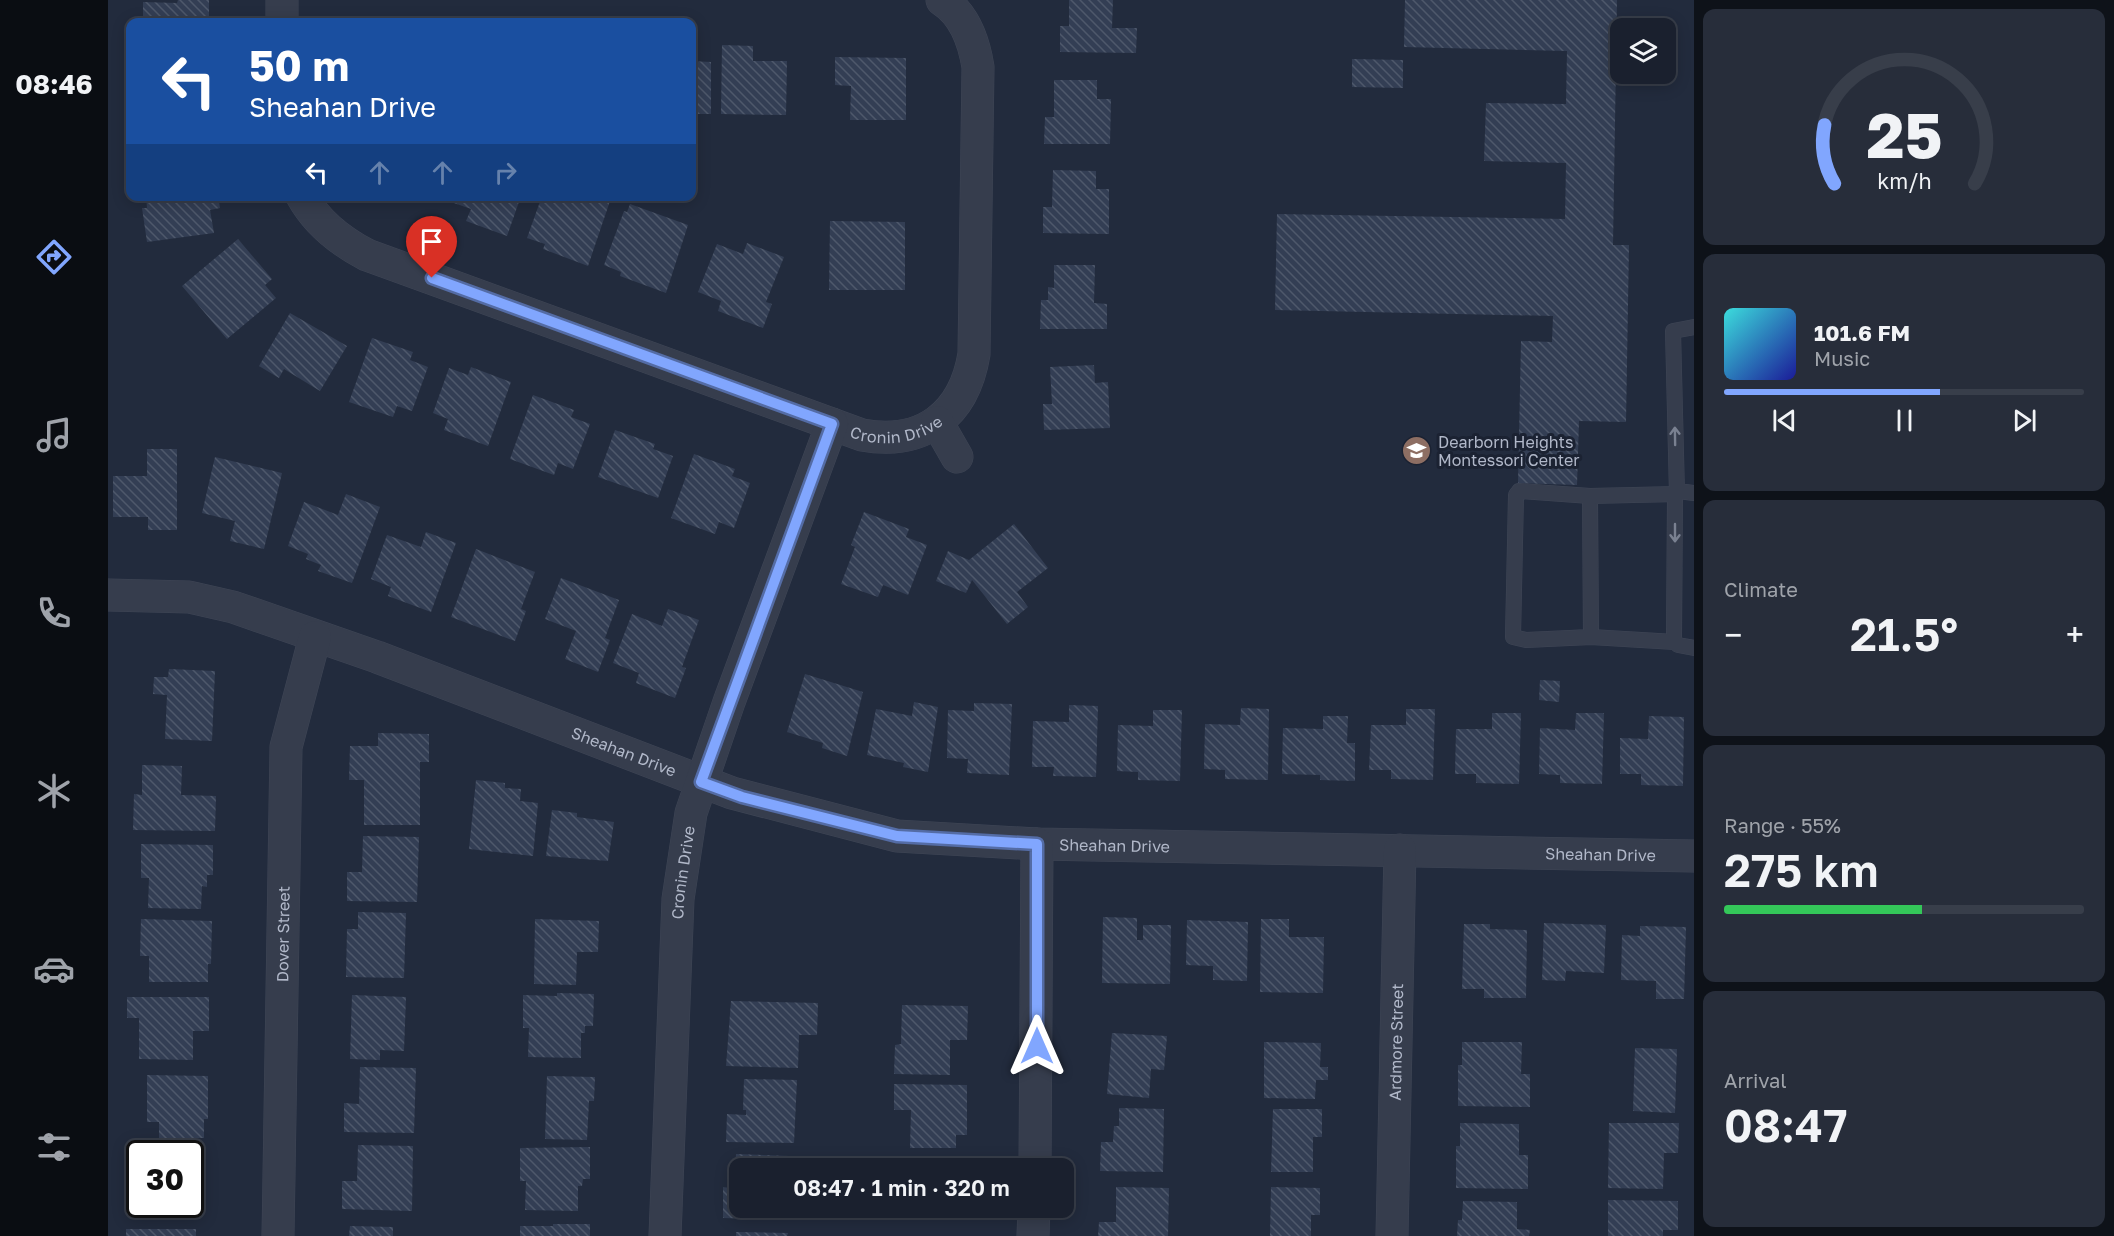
<!DOCTYPE html>
<html lang="en">
<head>
<meta charset="utf-8">
<style>
  :root { --surface:#1a202e; --page:#272d3a; --text:#f1f3f6; --muted:#9fa3aa; --line:#383e4a; --accent:#81a6fe }
  body { margin:0; font-family:"Golos Text",sans-serif; background:var(--page); color:var(--text); height:100vh; display:flex; flex-direction:column; font-size:22px; white-space:nowrap }
  * { box-sizing:border-box; margin:0 }
  p { font-size:20px; color:var(--muted) }
  .icon { flex:none; width:33px; height:33px; fill:none; stroke:currentColor; stroke-width:2; stroke-linecap:round; stroke-linejoin:round }
  .map { position:relative; flex:1; overflow:hidden }
  .side { display:flex; flex-direction:column; gap:9px; padding:9px; background:#0e1219; width:420px }
  .side>* { flex:none }
  .top-card { position:absolute; left:18px; top:18px; width:570px; height:183px; border-radius:12px; box-shadow:0 3px 15px #0003,0 0 0 2px var(--line); background:#1a4fa0; color:#fff; overflow:hidden }
  .controls { position:absolute; left:1502px; top:18px; display:grid; gap:12px }
  .controls a { display:grid; place-items:center; width:66px; height:66px; border-radius:12px; background:var(--surface); box-shadow:0 3px 15px #0003,0 0 0 2px var(--line); font-size:30px }
  .speed { position:absolute; left:18px; top:1140px; display:flex; gap:12px; font-size:30px; font-weight:700; text-align:center }
  .speed>* { display:grid; place-content:center; width:78px; height:78px; border-radius:50%; background:var(--surface); box-shadow:0 3px 15px #0003,0 0 0 2px var(--line); line-height:1 }
  .speed .limit { border:3px solid #111; border-radius:9px; background:#fff; color:#111 }
  .pin { position:absolute; display:grid; place-items:center; width:51px; height:51px; color:#fff; margin:-62px -26px; border-radius:50% 50% 50% 0; rotate:-45deg; box-shadow:0 0 6px #0007 }
  .pin .icon { rotate:45deg }
  .me { position:absolute; width:66px; margin:-33px; rotate:0deg; stroke-linejoin:round; filter:drop-shadow(0 0 4px #0008) }
  .turn { display:flex; align-items:center; gap:21px; height:126px; padding:0 24px; font-size:27px }
  .turn .icon { width:78px; height:78px; stroke-width:2.5 }
  .turn b { display:block; font-size:42px; line-height:51px }
  .lanes { display:flex; align-items:center; height:57px; padding:0 24px; background:#0003; justify-content:center; gap:30px; direction:ltr }
  .lanes .off { opacity:.35 }
  .big { font-size:45px; font-weight:600; line-height:1.1 }
  .side .tile { flex:1; display:flex; flex-direction:column; justify-content:center; gap:9px; min-width:0; padding:0 21px; border-radius:12px; background:var(--page) }
  .side .dial { align-items:center; gap:0 }
  .dial svg { height:156px; overflow:visible; fill:none; stroke:var(--line); stroke-width:7; stroke-linecap:round; text-anchor:middle }
  .dial text { fill:var(--text); stroke:none }
  .song { display:flex; align-items:center; gap:18px }
  .cover { width:72px; height:72px; border-radius:9px; background:linear-gradient(135deg,hsl(180 70% 55%),hsl(240 70% 35%)) }
  .played { height:6px; border-radius:3px; background:linear-gradient(90deg,var(--accent) 60%,var(--line) 60%) }
  .keys { display:flex; justify-content:space-around; direction:ltr }
  .heat { display:flex; justify-content:space-between; align-items:center; font-size:33px; direction:ltr }
  .charge { height:9px; border-radius:4px; background:linear-gradient(90deg,#34c759 55%,var(--line) 0) }
  .trip { position:absolute; left:621px; top:1158px; width:345px; height:60px; border-radius:12px; background:var(--surface); box-shadow:0 3px 15px #0003,0 0 0 2px var(--line); font-weight:600; line-height:60px; text-align:center }
  main { display:flex; flex:1; min-height:0 }
  .menu { display:flex; flex-direction:column; width:108px; justify-content:space-around; align-items:center; background:#0a0d12; color:var(--muted) }
  .menu .icon { width:42px; height:42px }
  .menu .selected { color:var(--accent) }
  .menu b { font-size:27px; color:var(--text) }
  .map>svg:first-child { display:block }
</style>
</head>
<body>
<main>
<nav class="menu">
<b>08:46</b>
<svg class="icon selected" aria-label="directions" viewBox="0 0 24 24"><path d="M12 3l9 9-9 9-9-9zM9 14v-3h6M13 9l2 2-2 2"/></svg>
<svg class="icon" aria-label="music" viewBox="0 0 24 24"><path d="M9 18V5l10-2v13"/><circle cx="6" cy="18" r="3"/><circle cx="16" cy="16" r="3"/></svg>
<svg class="icon" aria-label="phone" viewBox="0 0 24 24"><path d="M5 4h4l2 5-3 2q2 4 5 5l2-3 5 2v4C11 20 4 13 5 4z"/></svg>
<svg class="icon" aria-label="climate" viewBox="0 0 24 24"><path d="M12 3v18M4 7l16 10M4 17L20 7"/></svg>
<svg class="icon" aria-label="car" viewBox="0 0 24 24"><path d="M5 17H2v-5l4-1 3-4h7l3 4 3 1v5h-3M9 17h6M6 11h13"/><circle cx="7" cy="17" r="2"/><circle cx="17" cy="17" r="2"/></svg>
<svg class="icon" aria-label="filters" viewBox="0 0 24 24"><path d="M4 7h16M4 17h16"/><circle cx="9" cy="7" r="2"/><circle cx="15" cy="17" r="2"/></svg>
</nav>
<div class="map">
<svg width="1586" height="1236" viewBox="0 0 1586 1236">
  <defs>
    <pattern id="building-back-hatch" width="6" height="6" patternUnits="userSpaceOnUse" patternTransform="scale(1.5)"><rect width="6" height="6" fill="#333e54"/><path d="M-1 5l2 2M0 0l6 6M5-1l2 2" fill="none" stroke="#4e586b"/></pattern>
  </defs>
  <rect width="100%" height="100%" fill="#222b3d"/>
  <!-- building -->
  <path fill="url(#building-back-hatch)" d="M 70,0 L 101,0 L 101,22 L 35,22 L 35,2 L 69,3 Z
    M 961,0 L 1005,0 L 1004,28 L 1029,28 L 1028,53 L 952,52 L 952,26 L 961,26 Z
    M 1297,0 L 1509,0 L 1505,245 L 1521,245 L 1518,422 L 1471,421 L 1469,485 L 1410,483 L 1413,341 L 1444,342 L 1445,316 L 1167,310 L 1169,214 L 1457,219 L 1458,163 L 1376,161 L 1378,103 L 1458,104 L 1459,51 L 1296,47 Z
    M 614,45 L 645,46 L 645,61 L 679,61 L 678,115 L 613,114 Z
    M 727,57 L 798,58 L 798,120 L 742,120 L 743,86 L 727,85 Z
    M 1244,59 L 1295,60 L 1295,88 L 1244,87 Z
    M 584,61 L 603,62 L 603,114 L 584,114 Z
    M 946,80 L 989,80 L 989,99 L 1003,99 L 1002,144 L 936,144 L 937,117 L 946,117 Z
    M 945,170 L 988,171 L 988,189 L 1001,189 L 1001,234 L 935,233 L 935,207 L 944,207 Z
    M 38,196 L 110,196 L 112,208 L 102,210 L 106,233 L 39,242 L 34,208 L 39,208 Z
    M 345,196 L 413,196 L 399,236 L 358,221 L 363,209 L 343,202 Z
    M 434,196 L 503,198 L 480,266 L 435,249 L 437,244 L 419,238 Z
    M 522,204 L 580,225 L 558,293 L 512,276 L 513,272 L 496,265 L 516,211 L 519,212 Z
    M 722,221 L 797,222 L 797,290 L 721,290 Z
    M 130,239 L 164,279 L 157,285 L 168,298 L 119,339 L 74,286 Z
    M 639,243 L 676,257 L 658,302 L 664,304 L 655,328 L 610,311 L 613,301 L 590,292 L 609,244 L 635,254 Z
    M 946,265 L 987,265 L 986,303 L 999,304 L 999,329 L 932,329 L 933,300 L 940,300 L 940,287 L 946,288 Z
    M 182,313 L 239,346 L 212,391 L 176,369 L 171,378 L 151,366 Z
    M 264,338 L 305,352 L 302,360 L 320,367 L 304,411 L 289,406 L 285,417 L 241,402 Z
    M 986,365 L 987,383 L 1000,382 L 1002,428 L 936,430 L 935,404 L 944,404 L 942,367 Z
    M 363,367 L 403,382 L 380,446 L 336,430 L 340,419 L 325,413 L 341,368 L 360,375 Z
    M 425,395 L 466,410 L 463,417 L 482,424 L 465,469 L 450,463 L 446,475 L 402,459 Z
    M 507,430 L 547,444 L 545,449 L 565,456 L 550,498 L 490,477 Z
    M 39,449 L 69,449 L 69,530 L 40,530 L 40,517 L 5,517 L 5,476 L 39,476 Z
    M 586,454 L 627,469 L 624,476 L 642,483 L 626,528 L 611,522 L 607,534 L 563,518 Z
    M 107,457 L 174,473 L 156,549 L 122,541 L 127,521 L 94,513 Z
    M 238,494 L 272,507 L 244,583 L 210,571 L 213,565 L 198,559 L 200,554 L 180,546 L 196,502 L 230,515 Z
    M 756,512 L 801,529 L 798,537 L 819,545 L 800,595 L 775,585 L 770,597 L 733,584 L 747,547 L 743,545 Z
    M 906,524 L 940,568 L 909,592 L 920,607 L 899,624 L 864,580 L 858,593 L 828,581 L 840,551 L 861,560 Z
    M 318,532 L 348,543 L 323,612 L 280,596 L 283,587 L 263,579 L 279,535 L 313,547 Z
    M 368,549 L 427,572 L 413,609 L 418,611 L 407,641 L 343,617 Z
    M 453,578 L 511,600 L 497,638 L 502,640 L 490,672 L 457,659 L 468,631 L 437,619 Z
    M 560,609 L 591,620 L 574,667 L 578,668 L 567,698 L 528,683 L 531,673 L 505,663 L 524,614 L 554,626 Z
    M 61,669 L 107,671 L 104,741 L 57,739 L 59,695 L 45,694 L 46,677 L 60,677 Z
    M 697,674 L 755,692 L 739,756 L 714,748 L 715,743 L 679,732 Z
    M 1432,680 L 1452,681 L 1451,702 L 1431,700 Z
    M 806,702 L 830,707 L 820,772 L 795,767 L 796,763 L 759,755 L 768,709 L 804,716 Z
    M 866,703 L 904,704 L 901,775 L 859,773 L 860,759 L 839,758 L 840,710 L 866,711 Z
    M 961,705 L 990,706 L 988,777 L 945,776 L 946,767 L 924,767 L 925,721 L 961,722 Z
    M 1133,708 L 1161,709 L 1160,780 L 1117,779 L 1117,770 L 1096,769 L 1097,724 L 1132,725 Z
    M 1298,709 L 1327,709 L 1325,780 L 1283,779 L 1283,770 L 1261,770 L 1263,725 L 1298,725 Z
    M 1045,710 L 1074,710 L 1072,781 L 1030,780 L 1030,772 L 1009,771 L 1010,725 L 1045,726 Z
    M 1384,713 L 1413,713 L 1411,784 L 1368,783 L 1368,774 L 1347,774 L 1348,729 L 1384,729 Z
    M 1468,713 L 1496,713 L 1494,784 L 1452,783 L 1452,775 L 1431,774 L 1432,728 L 1467,730 Z
    M 1215,716 L 1240,716 L 1239,743 L 1247,743 L 1247,781 L 1212,780 L 1212,775 L 1174,774 L 1175,728 L 1215,729 Z
    M 1541,716 L 1576,717 L 1575,786 L 1533,785 L 1533,774 L 1512,774 L 1512,738 L 1540,739 Z
    M 270,733 L 321,734 L 321,762 L 312,762 L 312,825 L 256,825 L 256,780 L 241,780 L 242,746 L 270,746 Z
    M 34,765 L 74,766 L 73,795 L 108,796 L 107,831 L 25,830 L 26,794 L 34,795 Z
    M 368,780 L 397,783 L 397,788 L 413,789 L 412,801 L 430,803 L 425,856 L 361,849 Z
    M 444,810 L 469,813 L 469,817 L 506,822 L 500,861 L 438,856 Z
    M 255,836 L 311,837 L 309,902 L 239,901 L 239,872 L 254,872 Z
    M 33,844 L 105,845 L 105,875 L 99,875 L 99,887 L 94,886 L 93,909 L 40,908 L 41,878 L 33,878 Z
    M 250,912 L 298,913 L 296,978 L 238,977 L 239,929 L 250,929 Z
    M 995,917 L 1029,918 L 1029,940 L 1035,940 L 1035,925 L 1063,925 L 1062,984 L 994,983 Z
    M 33,919 L 104,921 L 103,964 L 100,964 L 100,982 L 41,982 L 41,956 L 32,956 Z
    M 427,919 L 491,921 L 490,952 L 469,952 L 468,985 L 426,984 Z
    M 1153,919 L 1181,919 L 1181,937 L 1216,937 L 1215,993 L 1152,992 Z
    M 1079,920 L 1140,922 L 1139,981 L 1105,980 L 1105,966 L 1078,965 Z
    M 1436,923 L 1498,925 L 1496,973 L 1458,971 L 1457,981 L 1434,980 Z
    M 1356,924 L 1382,924 L 1382,929 L 1419,930 L 1418,998 L 1376,998 L 1376,989 L 1354,989 Z
    M 1532,926 L 1578,927 L 1576,999 L 1548,999 L 1548,981 L 1513,980 L 1514,935 L 1532,936 Z
    M 449,993 L 486,994 L 485,1026 L 477,1026 L 477,1033 L 473,1033 L 473,1058 L 420,1057 L 421,1028 L 415,1028 L 415,995 L 449,996 Z
    M 244,995 L 298,997 L 296,1051 L 272,1050 L 272,1060 L 242,1059 Z
    M 19,997 L 101,997 L 101,1031 L 85,1031 L 85,1060 L 31,1059 L 31,1018 L 19,1018 Z
    M 623,1001 L 710,1003 L 709,1035 L 691,1035 L 690,1068 L 618,1066 Z
    M 794,1005 L 860,1006 L 859,1040 L 842,1040 L 842,1075 L 786,1074 L 787,1045 L 793,1044 Z
    M 1004,1033 L 1059,1036 L 1056,1070 L 1043,1069 L 1041,1098 L 999,1094 Z
    M 1156,1042 L 1213,1043 L 1212,1067 L 1220,1067 L 1220,1080 L 1208,1080 L 1207,1099 L 1156,1098 Z
    M 1354,1042 L 1414,1042 L 1413,1074 L 1422,1074 L 1422,1107 L 1350,1106 L 1350,1065 L 1354,1065 Z
    M 1527,1048 L 1569,1049 L 1567,1113 L 1525,1111 Z
    M 252,1067 L 308,1068 L 306,1133 L 236,1132 L 236,1103 L 251,1104 Z
    M 39,1075 L 100,1076 L 100,1119 L 96,1119 L 96,1138 L 51,1138 L 51,1122 L 39,1122 Z
    M 439,1076 L 487,1077 L 486,1101 L 481,1101 L 479,1140 L 437,1139 Z
    M 636,1079 L 689,1080 L 686,1143 L 618,1142 L 619,1114 L 638,1115 L 638,1110 L 635,1110 Z
    M 786,1084 L 859,1085 L 859,1135 L 848,1135 L 848,1148 L 802,1148 L 803,1110 L 786,1110 Z
    M 1011,1108 L 1056,1109 L 1055,1172 L 992,1171 L 993,1142 L 1005,1142 L 1006,1126 L 1011,1126 Z
    M 1165,1109 L 1214,1109 L 1214,1137 L 1205,1137 L 1205,1172 L 1163,1172 Z
    M 1352,1123 L 1411,1124 L 1411,1155 L 1420,1155 L 1420,1189 L 1348,1188 L 1348,1146 L 1352,1146 Z
    M 1501,1123 L 1571,1123 L 1570,1153 L 1556,1153 L 1555,1189 L 1500,1188 Z
    M 250,1145 L 305,1146 L 304,1211 L 234,1209 L 234,1181 L 249,1181 Z
    M 482,1147 L 482,1179 L 475,1179 L 474,1186 L 470,1186 L 470,1211 L 417,1210 L 418,1181 L 412,1181 L 412,1148 Z
    M 27,1149 L 98,1150 L 97,1194 L 94,1194 L 93,1212 L 39,1212 L 39,1204 L 82,1204 L 82,1154 L 32,1154 L 32,1185 L 27,1185 Z
    M 628,1154 L 680,1156 L 679,1168 L 632,1168 L 632,1208 L 688,1208 L 687,1220 L 615,1218 L 615,1187 L 622,1188 L 622,1176 L 627,1176 Z
    M 1008,1187 L 1061,1188 L 1060,1236 L 990,1236 L 991,1222 L 1008,1222 Z
    M 1163,1187 L 1212,1188 L 1212,1215 L 1203,1215 L 1203,1236 L 1162,1236 Z
    M 1500,1200 L 1570,1201 L 1570,1230 L 1555,1230 L 1555,1236 L 1500,1236 Z
    M 1355,1201 L 1409,1202 L 1409,1229 L 1422,1230 L 1421,1236 L 1349,1236 L 1350,1220 L 1354,1220 Z
    M 445,1224 L 482,1224 L 482,1236 L 412,1236 L 412,1226 L 445,1226 Z
    M 242,1226 L 285,1227 L 285,1236 L 241,1236 Z
    M 18,1229 L 88,1229 L 88,1236 L 18,1236 Z
    M 628,1232 L 680,1233 L 679,1236 L 628,1236 Z"/>
  <g fill="none" stroke-linecap="round" stroke-linejoin="round">
    <defs>
      <path id="service" d="M 1586,493 L 1570,491 L 1567,496 L 1566,640 L 1570,645 L 1586,648
        M 1482,496 L 1411,491 L 1408,495 L 1405,637 L 1418,640 L 1483,637
        M 1567,642 L 1483,637 L 1482,496 L 1569,494 L 1565,331 L 1586,327"/>
      <g id="minor">
        <path d="M 174,0 L 174,22"/>
        <path id="s1" d="M 194,196 C 209,223 232,241 259,255 L 754,435 C 815,446 856,415 866,354 L 870,67 C 866,42 856,14 834,0"/>
        <path d="M 829,422 L 849,457"/>
        <path id="s2" d="M 0,595 L 81,597 L 125,607 L 269,657 L 624,793 L 789,836 L 929,844 L 1586,856"/>
        <path d="M 927,1168 L 929,844"/>
        <path id="s3" d="M 170,1236 L 178,747 L 207,637"/>
        <path id="s4" d="M 557,1236 L 570,899 L 583,813 L 621,702 L 724,424"/>
        <path d="M 925,1236 L 926,1208"/>
        <path id="s5" d="M 1284,1236 L 1292,850"/>
      </g>
    </defs>
    <!-- service casing -->
    <use href="#service" stroke="#3f4656" stroke-width="16"/>
    <!-- minor casing -->
    <use href="#minor" stroke="#3f4656" stroke-width="33"/>
    <!-- service -->
    <use href="#service" stroke="#363d4d" stroke-width="15"/>
    <!-- minor -->
    <use href="#minor" stroke="#363d4d" stroke-width="32"/>
  </g>
  <!-- one-way arrows -->
  <defs><path id="oneway-shaft" d="M-6 0H5M1.5-3L5.5 0L1.5 3" fill="none" stroke-width="1.6" stroke-linecap="round" stroke-linejoin="round" transform="scale(1.5)"/></defs>
  <g stroke="#7a8191">
    <use href="#oneway-shaft" transform="translate(1567 436) rotate(-91)"/>
    <use href="#oneway-shaft" transform="translate(1567 533) rotate(90)"/>
  </g>
  <g fill="none" stroke-linecap="round" stroke-linejoin="round">
    <defs>
      <path id="route" d="M 324,278 L 724,424 L 593,782 L 634,797 L 789,836 L 929,844 L 929,1046"/>
    </defs>
    <!-- route casing -->
    <use href="#route" stroke="#546ca5" stroke-width="15"/>
    <!-- route -->
    <use href="#route" stroke="#81a6fe" stroke-width="10"/>
  </g>
  <!-- icons -->
  <defs>
    <symbol id="school-disc" viewBox="-11 -11 22 22"><circle r="9.5" fill="#8d6e63" stroke="#1b2232"/><path d="M0-5L7-2L0 1L-7-2ZM-4 1L0 2.5L4 1V4Q0 6-4 4Z" fill="#fff"/></symbol>
  </defs>
  <g fill-rule="evenodd">
    <use href="#school-disc" x="1292" y="434" width="33" height="33"/>
  </g>
  <g text-anchor="middle" stroke-width="6" stroke-linejoin="round" paint-order="stroke">
    <!-- street labels -->
    <g font-size="16" fill="#b1b8c9" stroke="#1b2232">
      <text dy="6" stroke="none"><textPath href="#s1" startOffset="651">Cronin Drive</textPath></text>
      <text dy="6" stroke="none"><textPath href="#s2" startOffset="543">Sheahan Drive</textPath></text>
      <text dy="6" stroke="none"><textPath href="#s2" startOffset="1047">Sheahan Drive</textPath></text>
      <text dy="6" stroke="none"><textPath href="#s2" startOffset="1533">Sheahan Drive</textPath></text>
      <text dy="6" stroke="none"><textPath href="#s4" startOffset="364">Cronin Drive</textPath></text>
      <text dy="6" stroke="none"><textPath href="#s3" startOffset="302">Dover Street</textPath></text>
      <text dy="6" stroke="none"><textPath href="#s5" startOffset="194">Ardmore Street</textPath></text>
    </g>
    <!-- poi labels -->
    <g font-size="16" fill="#b1b8c9" stroke="#1b2232" text-anchor="start">
      <text x="1330" y="448">Dearborn Heights<tspan x="1330" dy="18">Montessori Center</tspan></text>
    </g>
  </g>
</svg>
<div class="controls">
<a><svg class="icon" aria-label="layers" viewBox="0 0 24 24"><path d="M12 4l9 5-9 5-9-5zM3 14l9 5 9-5"/></svg></a>
</div>
<div class="speed"><div class="limit">30</div></div>
<div class="pin" style="left:324px;top:278px;background:#d93025"><svg class="icon" aria-label="arrive" viewBox="0 0 24 24"><path d="M6 21V4h12l-3 4 3 4H6"/></svg></div>
<svg class="me" style="left:929px;top:1046px" viewBox="-20 -20 40 40"><path d="M0-17L14 15 0 8-14 15z" fill="#81a6fe" stroke="#fff" stroke-width="4"/></svg>
<div class="trip">08:47 · 1 min · 320 m</div>
<div class="top-card">
<div class="turn"><svg class="icon" aria-label="left" viewBox="0 0 24 24"><path d="M17 20v-9H6M10 6l-5 5 5 5"/></svg><div><b>50 m</b>Sheahan Drive</div></div>
<div class="lanes"><svg class="icon" aria-label="left" viewBox="0 0 24 24"><path d="M17 20v-9H6M10 6l-5 5 5 5"/></svg><svg class="icon off" aria-label="ahead" viewBox="0 0 24 24"><path d="M12 20V5M6 11l6-6 6 6"/></svg><svg class="icon off" aria-label="ahead" viewBox="0 0 24 24"><path d="M12 20V5M6 11l6-6 6 6"/></svg><svg class="icon off" aria-label="right" viewBox="0 0 24 24"><path d="M7 20v-9h11M14 6l5 5-5 5"/></svg></div>
</div>
</div>
<section class="side">
<div class="tile dial"><svg viewBox="0 0 100 80">
<path d="M14 69A42 42 0 1 1 86 69"/>
<path d="M14 69A42 42 0 0 1 9 39" stroke="#81a6fe"/>
<text x="50" y="56" font-size="32" font-weight="700">25</text>
<text x="50" y="72" font-size="11">km/h</text>
</svg></div>
<div class="tile">
<div class="song"><i class="cover"></i><div><b>101.6 FM</b><p>Music</p></div></div>
<div class="played"></div>
<div class="keys"><svg class="icon" aria-label="previous" viewBox="0 0 24 24"><path d="M18 5L8 12l10 7zM5 5v14"/></svg><svg class="icon" aria-label="pause" viewBox="0 0 24 24"><path d="M8 5v14M16 5v14"/></svg><svg class="icon" aria-label="next" viewBox="0 0 24 24"><path d="M6 5l10 7-10 7zM19 5v14"/></svg></div>
</div>
<div class="tile"><p>Climate</p>
<div class="heat"><a>−</a><b class="big">21.5°</b><a>+</a></div>
</div>
<div class="tile"><p>Range · 55%</p><b class="big">275 km</b><div class="charge"></div></div>
<div class="tile"><p>Arrival</p><b class="big">08:47</b></div>
</section>
</main>
</body>
</html>
